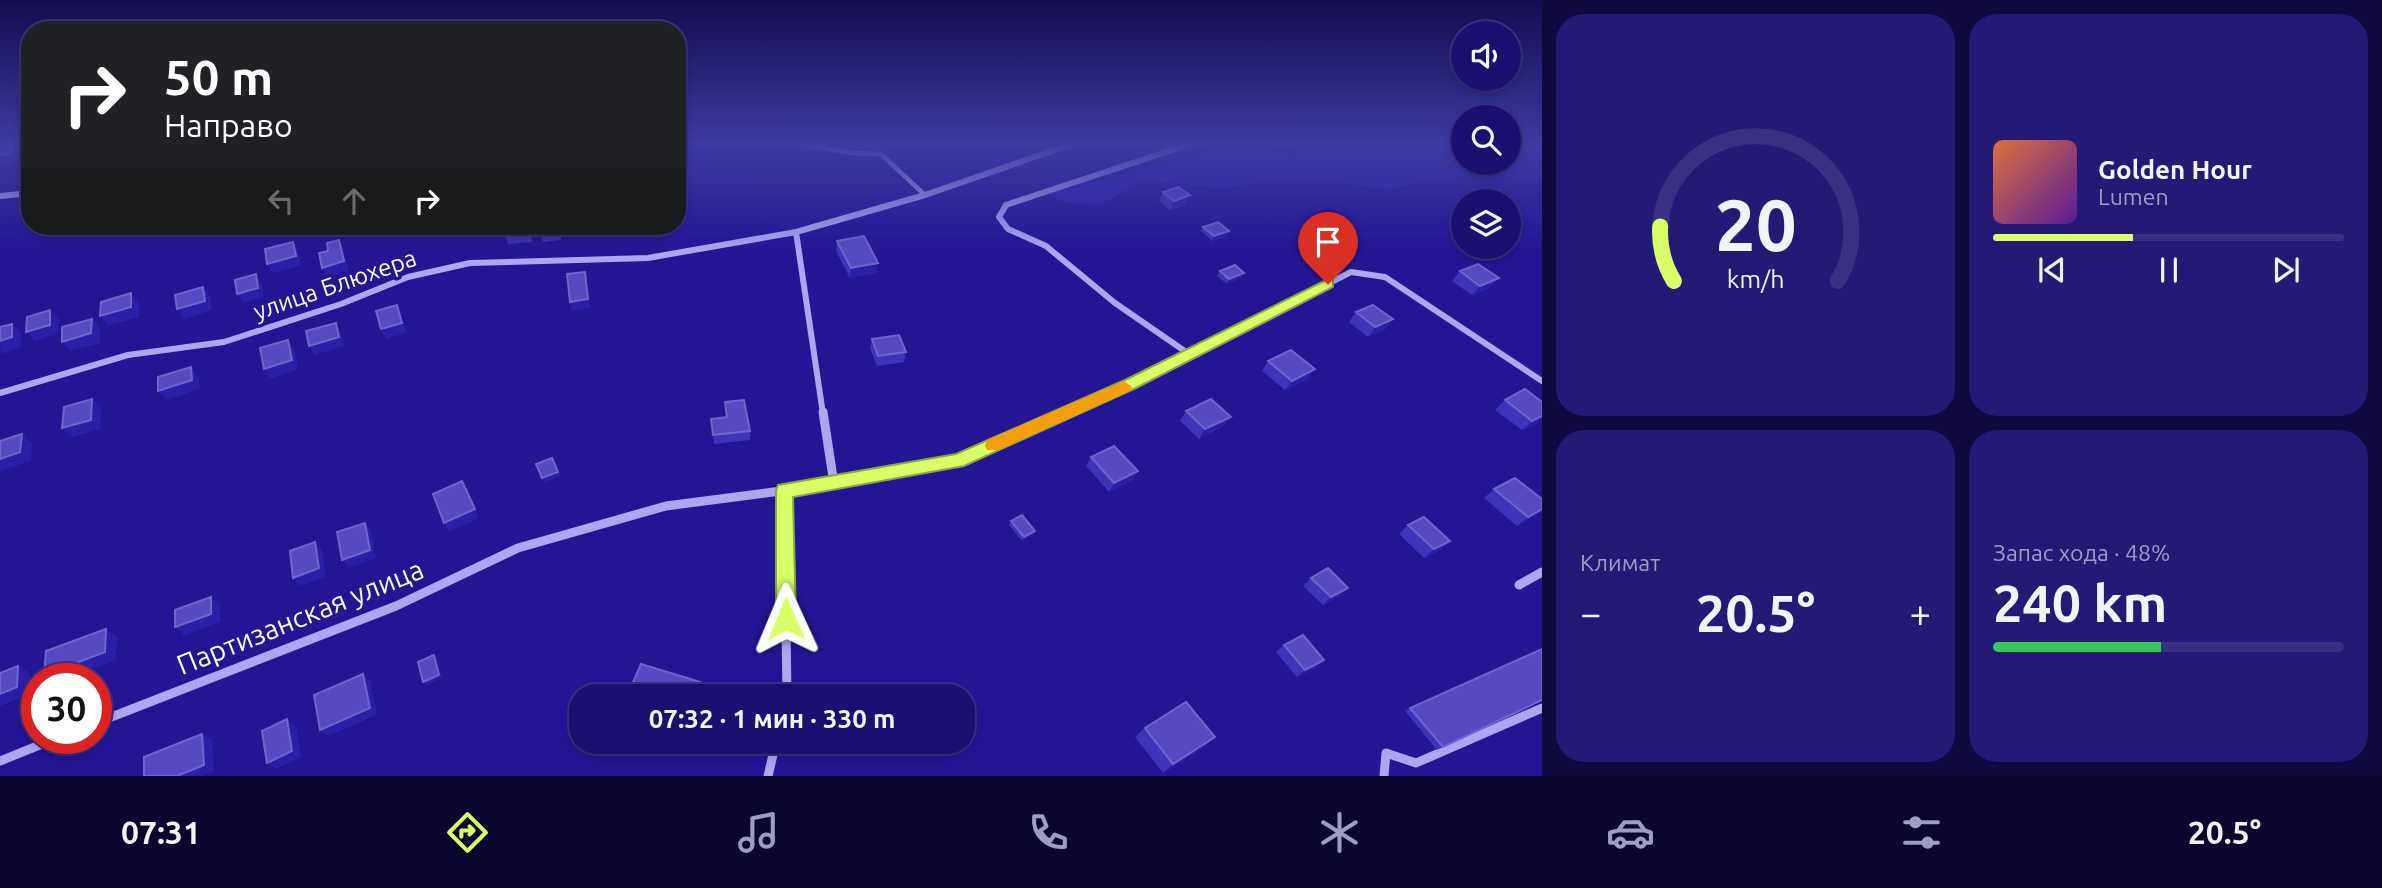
<!DOCTYPE html>
<html lang="ru">
<head>
<meta charset="utf-8">
<style>
  :root { --surface:#1b1070; --page:#241975; --text:#f1f3f6; --muted:#a09dc3; --line:#393083; --accent:#d7ff66 }
  body { margin:0; font-family:Ubuntu,sans-serif; background:var(--page); color:var(--text); height:100vh; display:flex; flex-direction:column; font-size:26px; white-space:nowrap }
  * { box-sizing:border-box; margin:0 }
  p { font-size:23px; color:var(--muted) }
  .icon { flex:none; width:38px; height:38px; fill:none; stroke:currentColor; stroke-width:2; stroke-linecap:round; stroke-linejoin:round }
  .map { position:relative; flex:1; overflow:hidden }
  .panel { display:flex; flex-direction:column; gap:14px; padding:14px; background:#0f093e; width:840px }
  .panel>* { flex:none }
  .top-card { position:absolute; left:21px; top:21px; width:665px; height:214px; border-radius:28px; box-shadow:0 4px 10px #0003,0 0 0 2px var(--line); background:#202124; color:#fff; overflow:hidden }
  .buttons { position:absolute; left:1451px; top:21px; display:grid; gap:14px }
  .buttons a { display:grid; place-items:center; width:70px; height:70px; border-radius:50%; background:var(--surface); box-shadow:0 4px 10px #0003,0 0 0 2px var(--line); font-size:35px }
  .speed { position:absolute; left:21px; top:663px; display:flex; gap:14px; font-size:35px; font-weight:700; text-align:center }
  .speed>* { display:grid; place-content:center; width:91px; height:91px; border-radius:50%; background:var(--surface); box-shadow:0 4px 10px #0003,0 0 0 2px var(--line); line-height:1 }
  .speed .limit { border:10px solid #d22; background:#fff; color:#111 }
  .pin { position:absolute; display:grid; place-items:center; width:60px; height:60px; color:#fff; margin:-72px -30px; border-radius:50% 50% 50% 0; rotate:-45deg; box-shadow:0 0 7px #0007 }
  .pin .icon { rotate:45deg }
  .me { position:absolute; width:77px; margin:-38px; rotate:359deg; stroke-linejoin:round; filter:drop-shadow(0 0 5px #0008) }
  .turn { display:flex; align-items:center; gap:24px; height:147px; padding:0 28px; font-size:32px }
  .turn .icon { width:91px; height:91px; stroke-width:2.5 }
  .turn b { display:block; font-size:49px; line-height:60px }
  .lanes { display:flex; align-items:center; height:66px; padding:0 28px; background:#0003; justify-content:center; gap:35px; direction:ltr }
  .lanes .off { opacity:.35 }
  .big { font-size:52px; font-weight:700; line-height:1.1 }
  .panel .widget { flex:1; display:flex; flex-direction:column; justify-content:center; gap:10px; min-width:0; padding:0 24px; border-radius:28px; background:var(--page) }
  .panel .dial { align-items:center; gap:0 }
  .dial svg { height:182px; overflow:visible; fill:none; stroke:var(--line); stroke-width:7; stroke-linecap:round; text-anchor:middle }
  .dial text { fill:var(--text); stroke:none }
  .song { display:flex; align-items:center; gap:21px }
  .cover { width:84px; height:84px; border-radius:10px; background:linear-gradient(135deg,hsl(20 70% 55%),hsl(270 70% 35%)) }
  .played { height:7px; border-radius:4px; background:linear-gradient(90deg,var(--accent) 40%,var(--line) 40%) }
  .keys { display:flex; justify-content:space-around; direction:ltr }
  .heat { display:flex; justify-content:space-between; align-items:center; font-size:38px; direction:ltr }
  .charge { height:10px; border-radius:5px; background:linear-gradient(90deg,#34c759 48%,var(--line) 0) }
  .panel .tiles { flex:1; display:grid; gap:14px; grid-template-columns:repeat(2,1fr) }
  .trip { position:absolute; left:569px; top:684px; width:406px; height:70px; border-radius:28px; background:var(--surface); box-shadow:0 4px 10px #0003,0 0 0 2px var(--line); font-weight:700; line-height:70px; text-align:center }
  .menu { display:flex; height:112px; justify-content:space-around; align-items:center; background:#0b062d; color:var(--muted) }
  .menu .icon { width:49px; height:49px }
  .menu .active { color:var(--accent) }
  .menu b { font-size:32px; color:var(--text) }
  main { display:flex; flex:1; min-height:0 }
  .map>svg:first-child { display:block }
</style>
</head>
<body>
<main>
<div class="map">
<svg width="1542" height="776" viewBox="0 0 1542 776">
  <rect width="100%" height="100%" fill="#241595"/>
  <!-- green -->
  <path fill="#2c1eaf" d="M 1304,144 L 1463,144 L 1463,163 L 1508,163 L 1509,144 L 1542,144 L 1542,179 L 1458,175 L 1389,189 L 1296,178 L 1220,188 L 1147,180 L 1099,205 L 1067,203 L 1048,194 L 1234,145 L 1295,157 Z"/>
  <g fill="none" stroke-linecap="round" stroke-linejoin="round">
    <!-- lane -->
    <path stroke="#ada6f1" stroke-width="4.5" d="M 801,144 L 852,153 L 881,154 L 925,195"/>
    <!-- street-far1 -->
    <path stroke="#ada6f1" stroke-width="6" d="M 0,196 L 30,193
      M 796,232 L 823,414
      M 1189,354 L 1115,303 L 1046,246 L 1008,229 L 999,217 L 1006,205 L 1190,144
      M 0,393 L 128,355 L 224,342 L 341,304 L 408,277 L 470,263 L 648,258 L 796,232 L 925,195 L 1072,144
      M 1064,414 L 1131,384 L 1351,272 L 1385,277 L 1542,381"/>
    <!-- street -->
    <path stroke="#ada6f1" stroke-width="9" d="M 823,412 L 834,484
      M 784,491 L 787,696
      M 1519,585 L 1542,572
      M 96,723 L 396,606 L 518,548 L 666,506 L 834,484 L 958,461 L 1068,412
      M 0,761 L 57,738
      M 768,776 L 776,742
      M 1384,776 L 1386,753 L 1416,763 L 1542,708"/>
  </g>
  <!-- wall -->
  <path fill="#4133b9" d="M 1163,192 L 1185,205 L 1170,210 L 1159,201 Z
    M 532,226 L 532,242 L 508,244 L 505,235 Z
    M 540,226 L 560,226 L 561,240 L 543,242 L 540,233 Z
    M 593,226 L 632,226 L 633,229 L 595,234 Z
    M 1203,227 L 1229,231 L 1227,236 L 1212,241 L 1201,231 Z
    M 837,241 L 876,273 L 850,278 L 836,251 Z
    M 1220,271 L 1244,273 L 1241,278 L 1227,284 L 1217,276 Z
    M 1460,271 L 1490,288 L 1472,295 L 1452,281 Z
    M 1356,312 L 1393,319 L 1385,329 L 1368,337 L 1349,322 Z
    M 872,339 L 906,352 L 904,362 L 877,366 L 870,348 Z
    M 1268,361 L 1308,379 L 1285,390 L 1262,371 Z
    M 1505,400 L 1542,420 L 1522,430 L 1495,410 Z
    M 725,402 L 750,431 L 750,440 L 714,444 L 711,419 L 726,417 Z
    M 1186,411 L 1224,426 L 1199,439 L 1180,421 Z
    M 1091,457 L 1138,471 L 1133,480 L 1109,492 L 1086,466 Z
    M 1494,489 L 1542,499 L 1542,511 L 1517,526 L 1484,498 Z
    M 1011,521 L 1033,535 L 1022,541 L 1009,525 Z
    M 1408,525 L 1450,541 L 1440,550 L 1424,558 L 1399,534 Z
    M 1311,578 L 1339,596 L 1323,605 L 1303,586 Z
    M 1284,645 L 1324,660 L 1315,668 L 1297,677 L 1276,652 Z
    M 1542,700 L 1437,750 L 1405,711 L 1410,708 Z
    M 1145,728 L 1215,737 L 1204,747 L 1163,773 L 1135,737 Z"/>
  <!-- shaded-wall -->
  <path fill="#2d1ea8" d="M 12,144 L 20,153 L 19,162 L 0,167 L 0,155 Z
    M 1190,195 L 1185,205 L 1170,210 L 1174,201 Z
    M 30,207 L 30,219 L 28,219 L 20,210 Z
    M 530,226 L 532,226 L 532,242 L 530,232 Z
    M 648,226 L 668,226 L 648,229 Z
    M 1229,231 L 1227,236 L 1212,241 L 1214,236 Z
    M 339,240 L 343,250 L 349,271 L 327,277 L 322,268 Z
    M 293,242 L 298,251 L 301,265 L 273,273 L 267,264 Z
    M 878,263 L 876,273 L 850,278 L 851,268 Z
    M 585,272 L 591,308 L 572,311 L 570,302 Z
    M 1244,273 L 1241,278 L 1227,284 L 1229,279 Z
    M 256,274 L 262,284 L 264,297 L 244,303 L 237,294 Z
    M 1499,278 L 1490,288 L 1472,295 L 1480,286 Z
    M 203,287 L 210,296 L 212,310 L 184,319 L 177,309 Z
    M 131,293 L 139,303 L 139,317 L 109,325 L 100,316 Z
    M 397,305 L 401,314 L 407,332 L 386,339 L 381,329 Z
    M 50,310 L 59,320 L 58,334 L 35,341 L 26,332 Z
    M 92,319 L 100,328 L 100,343 L 70,351 L 62,342 Z
    M 1393,319 L 1385,329 L 1368,337 L 1375,327 Z
    M 336,323 L 341,332 L 344,346 L 315,355 L 309,346 Z
    M 12,324 L 21,333 L 21,347 L 1,354 L 0,341 Z
    M 288,340 L 294,349 L 298,369 L 270,379 L 264,369 Z
    M 191,367 L 198,376 L 200,389 L 166,400 L 158,391 Z
    M 1315,369 L 1308,379 L 1285,390 L 1292,381 Z
    M 92,399 L 101,408 L 100,429 L 72,437 L 62,428 Z
    M 1542,416 L 1542,420 L 1522,430 L 1532,421 Z
    M 1231,417 L 1224,426 L 1199,439 L 1205,429 Z
    M 22,434 L 32,443 L 31,461 L 0,471 L 0,459 Z
    M 1138,471 L 1133,480 L 1109,492 L 1114,483 Z
    M 558,472 L 560,476 L 544,483 L 542,478 Z
    M 467,490 L 479,518 L 449,532 L 444,523 Z
    M 1542,509 L 1542,511 L 1538,514 L 1517,526 L 1528,517 Z
    M 365,523 L 371,531 L 376,558 L 349,568 L 342,560 Z
    M 1035,531 L 1033,535 L 1022,541 L 1024,537 Z
    M 1450,541 L 1440,550 L 1424,558 L 1434,549 Z
    M 315,542 L 322,550 L 326,577 L 300,586 L 293,578 Z
    M 1348,588 L 1339,596 L 1323,605 L 1331,597 Z
    M 211,597 L 220,605 L 220,622 L 184,635 L 175,627 Z
    M 106,629 L 117,637 L 116,660 L 66,679 L 50,679 L 44,675 Z
    M 434,655 L 436,659 L 442,678 L 426,685 L 423,682 Z
    M 1324,660 L 1315,668 L 1297,677 L 1305,670 Z
    M 18,666 L 30,673 L 30,694 L 0,706 L 0,694 Z
    M 363,674 L 370,681 L 377,715 L 328,736 L 320,730 Z
    M 700,682 L 701,693 L 700,696 L 694,696 Z
    M 287,719 L 296,726 L 301,757 L 276,769 L 267,763 Z
    M 202,734 L 212,740 L 214,771 L 202,776 L 177,776 Z
    M 1215,737 L 1204,747 L 1163,773 L 1173,764 Z"/>
  <!-- building -->
  <path fill="#5649c1" stroke="#7066ca" stroke-width="2" d="M 12,144 L 11,153 L 0,155 L 0,147 Z
    M 1178,187 L 1190,195 L 1174,201 L 1163,192 Z
    M 30,196 L 30,207 L 20,210 L 22,197 Z
    M 1218,222 L 1229,231 L 1214,236 L 1203,227 Z
    M 506,226 L 530,226 L 530,232 L 505,235 Z
    M 540,226 L 558,226 L 559,230 L 540,233 Z
    M 864,236 L 878,263 L 851,268 L 837,241 Z
    M 339,240 L 344,261 L 322,268 L 319,253 L 328,251 L 327,243 Z
    M 293,242 L 296,256 L 267,264 L 265,249 Z
    M 1478,264 L 1499,278 L 1480,286 L 1460,271 Z
    M 1235,265 L 1244,273 L 1229,279 L 1220,271 Z
    M 585,272 L 588,299 L 570,302 L 567,274 Z
    M 256,274 L 258,288 L 237,294 L 235,280 Z
    M 203,287 L 205,301 L 177,309 L 175,295 Z
    M 131,293 L 131,307 L 100,316 L 101,302 Z
    M 397,305 L 402,323 L 381,329 L 376,311 Z
    M 1373,305 L 1393,319 L 1375,327 L 1356,312 Z
    M 50,310 L 50,325 L 26,332 L 27,317 Z
    M 92,319 L 91,333 L 62,342 L 62,327 Z
    M 336,323 L 339,337 L 309,346 L 306,331 Z
    M 12,324 L 12,337 L 0,341 L 0,327 Z
    M 899,335 L 906,352 L 878,356 L 872,339 Z
    M 288,340 L 292,360 L 264,369 L 260,348 Z
    M 1291,350 L 1315,369 L 1292,381 L 1268,361 Z
    M 191,367 L 192,380 L 158,391 L 158,377 Z
    M 1525,389 L 1542,402 L 1542,416 L 1532,421 L 1505,400 Z
    M 92,399 L 91,420 L 62,428 L 64,407 Z
    M 1211,399 L 1231,417 L 1205,429 L 1186,411 Z
    M 744,400 L 750,431 L 713,435 L 711,419 L 727,417 L 725,402 Z
    M 22,434 L 20,452 L 0,459 L 0,441 Z
    M 1114,446 L 1138,471 L 1114,483 L 1091,457 Z
    M 552,458 L 558,472 L 542,478 L 536,464 Z
    M 1515,478 L 1542,499 L 1542,509 L 1528,517 L 1494,489 Z
    M 462,481 L 475,509 L 444,523 L 433,494 Z
    M 1022,515 L 1035,531 L 1024,537 L 1011,521 Z
    M 1424,517 L 1450,541 L 1434,549 L 1408,525 Z
    M 365,523 L 370,550 L 342,560 L 337,532 Z
    M 315,542 L 319,568 L 293,578 L 290,551 Z
    M 1328,568 L 1348,588 L 1331,597 L 1311,578 Z
    M 211,597 L 211,614 L 175,627 L 175,610 Z
    M 106,629 L 105,652 L 44,675 L 46,651 Z
    M 1303,635 L 1324,660 L 1305,670 L 1284,645 Z
    M 1542,649 L 1542,700 L 1443,747 L 1410,708 Z
    M 434,655 L 439,675 L 423,682 L 418,662 Z
    M 641,664 L 700,682 L 694,696 L 627,696 Z
    M 18,666 L 17,687 L 0,694 L 0,673 Z
    M 363,674 L 370,708 L 320,730 L 314,695 Z
    M 1186,702 L 1215,737 L 1173,764 L 1145,728 Z
    M 287,719 L 292,751 L 267,763 L 262,731 Z
    M 202,734 L 204,765 L 177,776 L 144,776 L 144,757 Z"/>
  <!-- sky -->
  <linearGradient id="sky" x2="0" y2="1"><stop stop-color="#140c52"/><stop offset="0.57" stop-color="#3f3ba0"/><stop offset="1" stop-color="#3f3ba0" stop-opacity="0"/></linearGradient>
  <rect width="1542" height="252" fill="url(#sky)"/>
  <!-- route -->
  <path fill="#d7ff66" stroke="#8ca642" stroke-width="2" d="M 1328,279 L 1333,280 L 1333,287 L 1136,388 L 964,466 L 793,497 L 796,619 L 793,626 L 786,629 L 779,626 L 776,619 L 776,491 L 778,485 L 956,454 L 1125,380 Z"/>
  <!-- slow -->
  <path fill="#f59e0b" d="M 1124,381 L 1132,387 L 1130,391 L 999,450 L 987,450 L 985,445 L 987,440 Z"/>
  <g text-anchor="middle" stroke-width="7" stroke-linejoin="round" paint-order="stroke">
    <!-- street labels -->
    <g font-size="24" fill="#fff" stroke="#241595">
      <text transform="translate(335 285) rotate(-19)" y="8">улица Блюхера</text>
    </g>
    <!-- near-street labels -->
    <g font-size="28" fill="#fff" stroke="#241595">
      <text transform="translate(300 617) rotate(-22)" y="10">Партизанская улица</text>
    </g>
  </g>
</svg>
<div class="buttons">
<a><svg class="icon" aria-label="sound" viewBox="0 0 24 24"><path d="M4 9h4l5-4v14l-5-4H4zM17 9q2 3 0 6"/></svg></a>
<a><svg class="icon" aria-label="search" viewBox="0 0 24 24"><circle cx="10" cy="10" r="6"/><path d="M15 15l6 6"/></svg></a>
<a><svg class="icon" aria-label="layers" viewBox="0 0 24 24"><path d="M12 4l9 5-9 5-9-5zM3 14l9 5 9-5"/></svg></a>
</div>
<div class="speed"><div class="limit">30</div></div>
<div class="pin" style="left:1328px;top:284px;background:#d93025"><svg class="icon" aria-label="arrive" viewBox="0 0 24 24"><path d="M6 21V4h12l-3 4 3 4H6"/></svg></div>
<svg class="me" style="left:786px;top:619px" viewBox="-20 -20 40 40"><path d="M0-17L14 15 0 8-14 15z" fill="#d7ff66" stroke="#fff" stroke-width="4"/></svg>
<div class="trip">07:32 · 1 мин · 330 m</div>
<div class="top-card">
<div class="turn"><svg class="icon" aria-label="right" viewBox="0 0 24 24"><path d="M7 20v-9h11M14 6l5 5-5 5"/></svg><div><b>50 m</b>Направо</div></div>
<div class="lanes"><svg class="icon off" aria-label="left" viewBox="0 0 24 24"><path d="M17 20v-9H6M10 6l-5 5 5 5"/></svg><svg class="icon off" aria-label="ahead" viewBox="0 0 24 24"><path d="M12 20V5M6 11l6-6 6 6"/></svg><svg class="icon" aria-label="right" viewBox="0 0 24 24"><path d="M7 20v-9h11M14 6l5 5-5 5"/></svg></div>
</div>
</div>
<section class="panel">
<div class="tiles">
<div class="widget dial"><svg viewBox="0 0 100 80">
<path d="M14 69A42 42 0 1 1 86 69"/>
<path d="M14 69A42 42 0 0 1 8 45" stroke="#d7ff66"/>
<text x="50" y="56" font-size="32" font-weight="700">20</text>
<text x="50" y="72" font-size="11">km/h</text>
</svg></div>
<div class="widget">
<div class="song"><i class="cover"></i><div><b>Golden Hour</b><p>Lumen</p></div></div>
<div class="played"></div>
<div class="keys"><svg class="icon" aria-label="previous" viewBox="0 0 24 24"><path d="M18 5L8 12l10 7zM5 5v14"/></svg><svg class="icon" aria-label="pause" viewBox="0 0 24 24"><path d="M8 5v14M16 5v14"/></svg><svg class="icon" aria-label="next" viewBox="0 0 24 24"><path d="M6 5l10 7-10 7zM19 5v14"/></svg></div>
</div>
<div class="widget"><p>Климат</p>
<div class="heat"><a>−</a><b class="big">20.5°</b><a>+</a></div>
</div>
<div class="widget"><p>Запас хода · 48%</p><b class="big">240 km</b><div class="charge"></div></div>
</div>
</section>
</main>
<nav class="menu">
<b>07:31</b>
<svg class="icon active" aria-label="directions" viewBox="0 0 24 24"><path d="M12 3l9 9-9 9-9-9zM9 14v-3h6M13 9l2 2-2 2"/></svg>
<svg class="icon" aria-label="music" viewBox="0 0 24 24"><path d="M9 18V5l10-2v13"/><circle cx="6" cy="18" r="3"/><circle cx="16" cy="16" r="3"/></svg>
<svg class="icon" aria-label="phone" viewBox="0 0 24 24"><path d="M5 4h4l2 5-3 2q2 4 5 5l2-3 5 2v4C11 20 4 13 5 4z"/></svg>
<svg class="icon" aria-label="climate" viewBox="0 0 24 24"><path d="M12 3v18M4 7l16 10M4 17L20 7"/></svg>
<svg class="icon" aria-label="car" viewBox="0 0 24 24"><path d="M5 17H2v-5l4-1 3-4h7l3 4 3 1v5h-3M9 17h6M6 11h13"/><circle cx="7" cy="17" r="2"/><circle cx="17" cy="17" r="2"/></svg>
<svg class="icon" aria-label="filters" viewBox="0 0 24 24"><path d="M4 7h16M4 17h16"/><circle cx="9" cy="7" r="2"/><circle cx="15" cy="17" r="2"/></svg>
<b>20.5°</b>
</nav>
</body>
</html>
